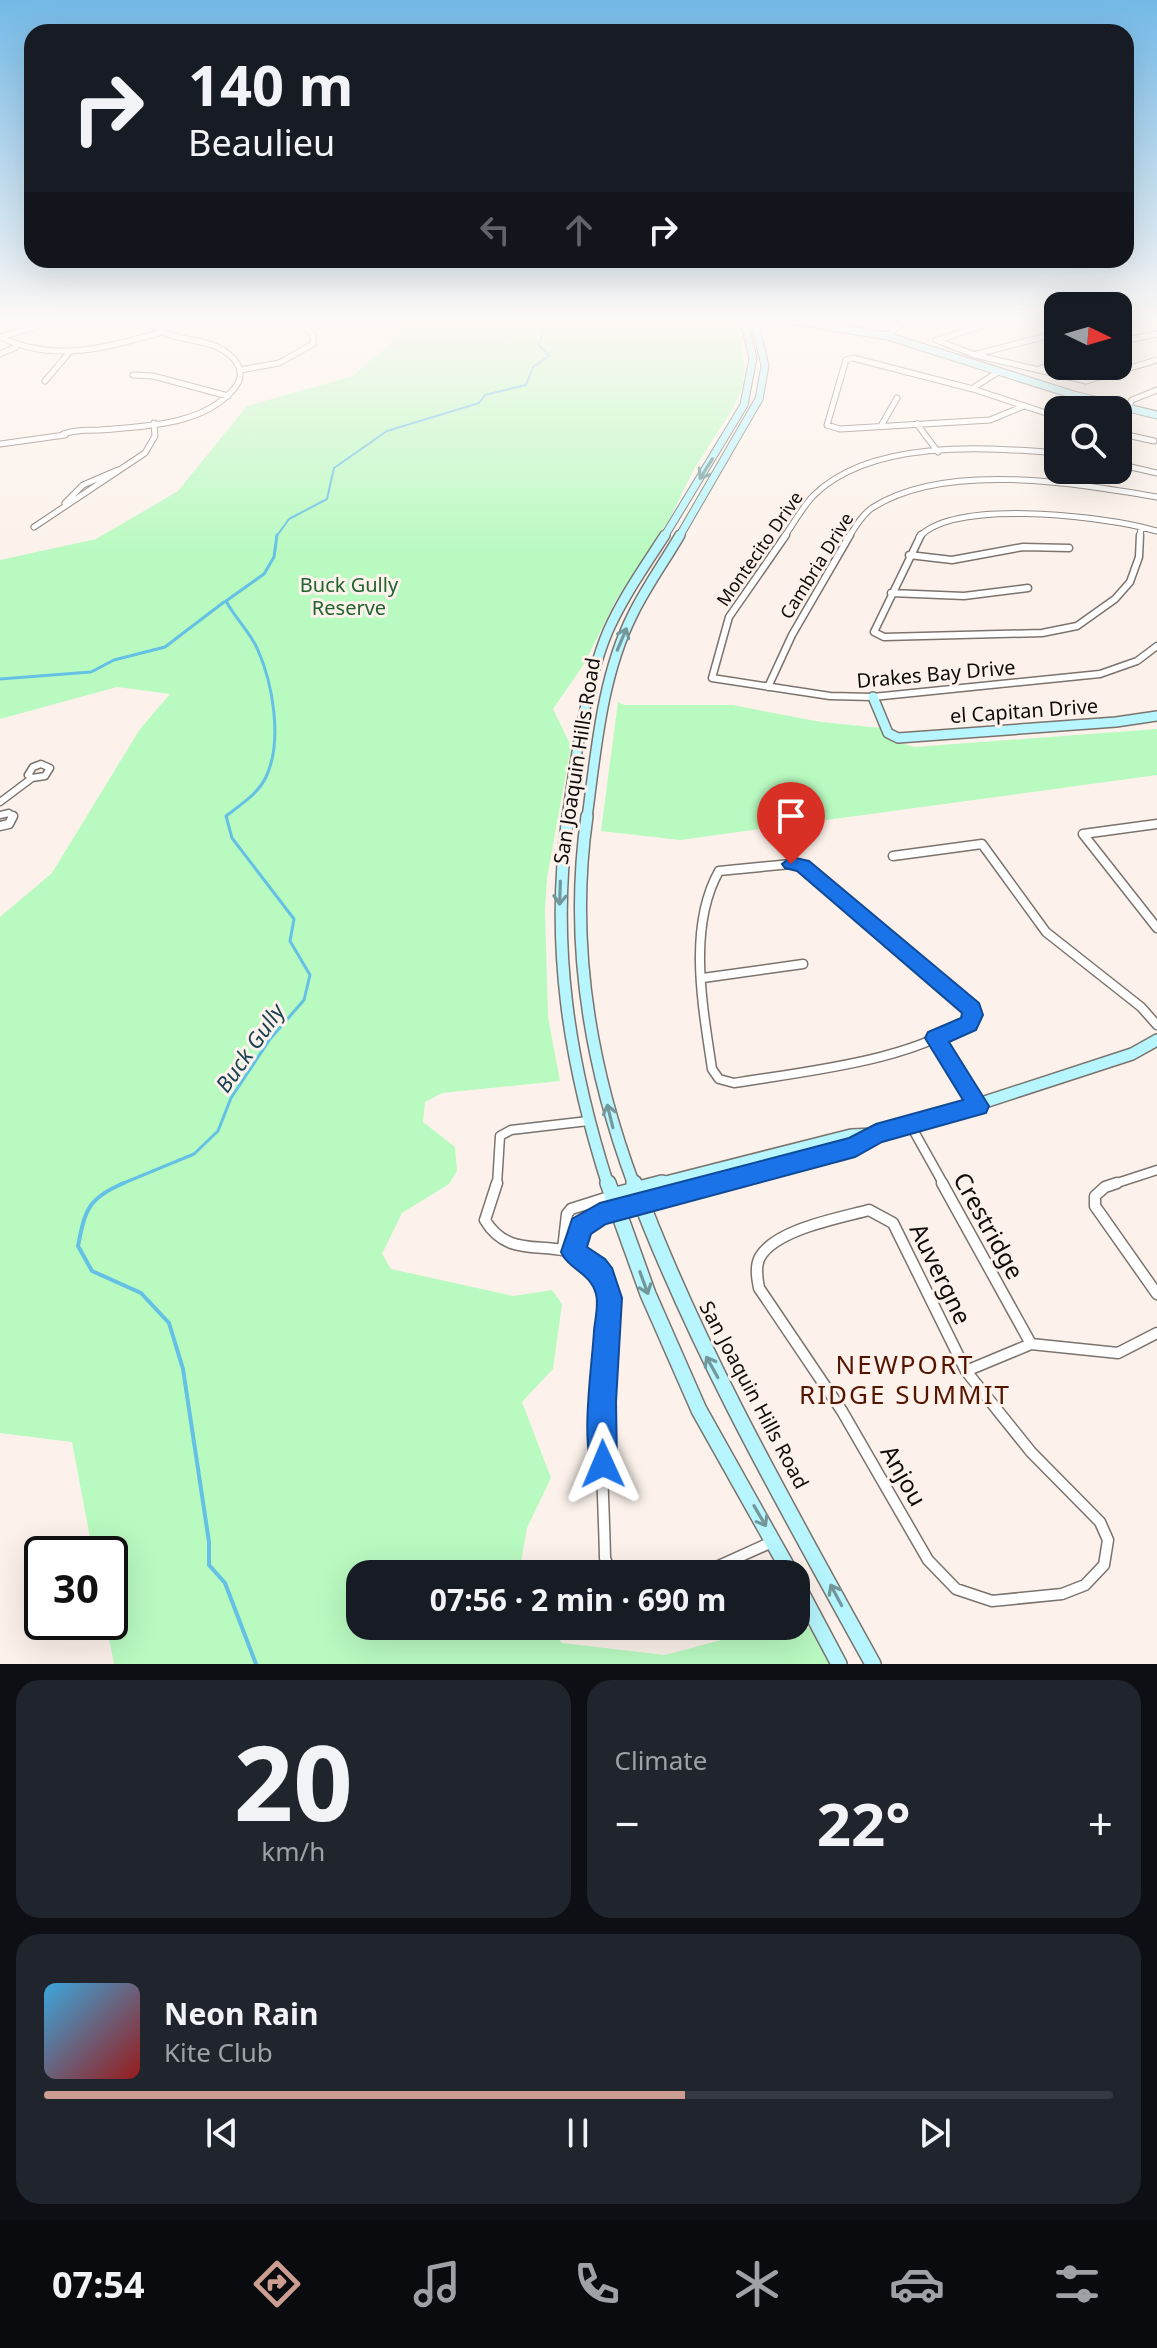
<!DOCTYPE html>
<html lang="en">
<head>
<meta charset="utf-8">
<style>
  :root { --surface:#171b24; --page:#20242c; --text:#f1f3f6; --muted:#9ea1a6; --line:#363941; --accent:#cc9e91 }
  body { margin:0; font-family:"Noto Sans",sans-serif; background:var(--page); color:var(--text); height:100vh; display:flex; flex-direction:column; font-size:30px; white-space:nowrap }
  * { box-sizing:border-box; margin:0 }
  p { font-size:26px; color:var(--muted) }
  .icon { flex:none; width:44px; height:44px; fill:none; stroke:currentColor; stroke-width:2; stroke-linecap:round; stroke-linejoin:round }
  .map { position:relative; height:1664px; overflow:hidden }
  .details { display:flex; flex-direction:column; gap:16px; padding:16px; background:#0d0f14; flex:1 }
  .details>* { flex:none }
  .banner { position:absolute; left:24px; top:24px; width:1110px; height:244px; border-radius:24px; box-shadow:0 8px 32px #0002; background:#171b24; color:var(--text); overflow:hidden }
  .needle { width:52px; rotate:95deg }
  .fabs { position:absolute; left:1044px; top:292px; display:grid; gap:16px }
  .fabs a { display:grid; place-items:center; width:88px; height:88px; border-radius:16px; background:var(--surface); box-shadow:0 8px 32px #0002; font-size:40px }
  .speed { position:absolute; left:24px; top:1536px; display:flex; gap:16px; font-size:40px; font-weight:700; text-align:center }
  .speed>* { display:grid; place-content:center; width:104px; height:104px; border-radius:50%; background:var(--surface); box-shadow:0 8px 32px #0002; line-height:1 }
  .speed .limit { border:4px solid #111; border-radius:12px; background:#fff; color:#111 }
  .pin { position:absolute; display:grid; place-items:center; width:68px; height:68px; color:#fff; margin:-82px -34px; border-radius:50% 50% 50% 0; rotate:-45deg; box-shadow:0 0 8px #0007 }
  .pin .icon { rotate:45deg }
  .me { position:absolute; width:88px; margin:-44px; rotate:359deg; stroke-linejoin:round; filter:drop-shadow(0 0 6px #0008) }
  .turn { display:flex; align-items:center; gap:28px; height:168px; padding:0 32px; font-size:36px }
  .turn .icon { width:104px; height:104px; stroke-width:2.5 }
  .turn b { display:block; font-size:56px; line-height:68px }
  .lanes { display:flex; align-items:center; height:76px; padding:0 32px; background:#0003; justify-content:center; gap:40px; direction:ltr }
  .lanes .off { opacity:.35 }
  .big { font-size:60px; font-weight:700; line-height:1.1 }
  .details .widget { flex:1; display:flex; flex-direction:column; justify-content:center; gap:12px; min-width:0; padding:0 28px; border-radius:24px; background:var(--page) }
  .details .dial { align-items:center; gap:0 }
  .dial b { font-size:104px; line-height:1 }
  .song { display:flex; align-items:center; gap:24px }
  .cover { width:96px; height:96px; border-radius:12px; background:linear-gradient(135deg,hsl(200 70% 55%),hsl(0 70% 35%)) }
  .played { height:8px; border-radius:4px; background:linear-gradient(90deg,var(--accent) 60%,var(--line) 60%) }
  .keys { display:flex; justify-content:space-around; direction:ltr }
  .heat { display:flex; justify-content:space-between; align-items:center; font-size:44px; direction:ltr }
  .details .tiles { flex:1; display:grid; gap:16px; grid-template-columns:1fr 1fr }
  .widget:last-child { grid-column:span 2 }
  .trip { position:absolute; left:346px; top:1560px; width:464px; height:80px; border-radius:24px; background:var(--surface); box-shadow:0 8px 32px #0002; font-weight:700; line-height:80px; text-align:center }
  .tabs { display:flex; height:128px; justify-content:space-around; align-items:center; background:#090b0e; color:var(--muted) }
  .tabs .icon { width:56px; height:56px }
  .tabs .on { color:var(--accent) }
  .tabs b { font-size:36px; color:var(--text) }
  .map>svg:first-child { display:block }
</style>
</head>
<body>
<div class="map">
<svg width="1157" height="1664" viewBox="0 0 1157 1664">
  <rect width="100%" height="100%" fill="#fcf2eb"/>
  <!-- green -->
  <path fill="#b9fac0" d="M 395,321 L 738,321 L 745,366 L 742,388 L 732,410 L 694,469 L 670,518 L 615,602 L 584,664 L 553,709 L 571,746 L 547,878 L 545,910 L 548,1017 L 560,1081 L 442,1093 L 425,1102 L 423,1122 L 455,1147 L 457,1171 L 449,1184 L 402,1213 L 382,1254 L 391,1269 L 513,1296 L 552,1290 L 562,1304 L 553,1369 L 522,1402 L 551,1478 L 527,1528 L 519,1574 L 360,1574 L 360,1626 L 550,1626 L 562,1643 L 665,1655 L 736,1636 L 768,1638 L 814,1626 L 834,1664 L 114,1664 L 106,1622 L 110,1622 L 110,1554 L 93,1554 L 72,1442 L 0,1433 L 0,917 L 52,873 L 140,729 L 170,694 L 117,687 L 0,719 L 0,560 L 96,539 L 178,491 L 247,406 L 353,376 L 387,346 L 398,331 L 398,323 Z
    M 618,702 L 624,705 L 732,705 L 821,722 L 882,728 L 889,739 L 914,747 L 1157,729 L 1157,775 L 680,840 L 601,831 Z"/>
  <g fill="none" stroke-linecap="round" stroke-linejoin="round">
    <!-- stream-far2 -->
    <path stroke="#64c1e5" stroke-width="2" d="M 276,537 L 289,519 L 327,499 L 334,468 L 387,431 L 479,403 L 485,395 L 526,385 L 533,367 L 549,356 L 539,345 L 546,321"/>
    <!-- stream-far1 -->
    <path stroke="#64c1e5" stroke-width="3" d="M 0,679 L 91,672 L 114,660 L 165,647 L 224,602
      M 119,1185 L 194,1154 L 218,1131 L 231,1098 L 270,1039 L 304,1000 L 310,975 L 290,941 L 294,919 L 232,838 L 226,816 C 240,805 258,794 266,777 C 283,741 273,683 257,648 C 249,631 235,618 226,601 L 264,574 L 274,557 L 277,535"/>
    <!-- stream -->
    <path stroke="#64c1e5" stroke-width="4" d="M 124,1183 C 88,1198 85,1210 78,1246 L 92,1271 L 141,1293 L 169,1323 L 183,1369 L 209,1542 L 209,1565 L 225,1583 L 256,1664"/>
    <defs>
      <path id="street-far3" d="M 56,321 L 78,321
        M 887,336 L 901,324 L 910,321
        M 0,337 C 54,363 104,348 159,333
        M 0,337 L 56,321
        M 936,340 L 975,355 L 1086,381 L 1157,360
        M 938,340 L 998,321
        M 1118,342 L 1157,334
        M 0,354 L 16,347
        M 977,354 L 1058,333
        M 1039,369 L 1058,362
        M 240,370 L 279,363 L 313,344 L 313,335 L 299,321
        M 133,375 L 153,376 L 228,396
        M 45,381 L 68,354
        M 973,388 L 998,372
        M 1024,406 L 990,420 L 840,429 L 827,425 L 846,360 L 853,358 L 973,389 L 1058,417
        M 1127,409 L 1132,400 L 1157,390
        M 917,424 L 938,452
        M 881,426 L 897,398
        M 1118,433 L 1154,441
        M 63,434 C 75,430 87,430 100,430 C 144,426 201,426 233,390 C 243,379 242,367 232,357 C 209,334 172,346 149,321
        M 0,444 L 65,435
        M 1118,464 L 1157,473
        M 65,503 L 83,485 L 118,470
        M 34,527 L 145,453 L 155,436 L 154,423
        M 1141,527 L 1157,531
        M 784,537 C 793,524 802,508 813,496 C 870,439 984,447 1058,453
        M 849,537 C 855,527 862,515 872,508 C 944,461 1076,483 1157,497
        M 919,537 C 955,499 1093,516 1141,527
        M 1140,537 L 1141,527"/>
      <path id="street-far2" d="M 786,535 L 729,617 L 712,678 L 830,696 L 873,697 L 1100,674 L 1137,661 L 1157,646
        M 921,535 L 874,632 L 884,637 L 1042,633 L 1077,626 L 1115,599 L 1130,582 L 1139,557 L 1140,535
        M 909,555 L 952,560 L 1023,547 L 1069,548
        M 891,593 L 964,596 L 1028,588
        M 768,687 L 792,635 L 850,535
        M 41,764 L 50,768 L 45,776 L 32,778 L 28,775 L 33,767 Z
        M 0,802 L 32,778
        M 0,815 L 9,813 L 13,818"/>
      <path id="street-far1" d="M 1157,824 L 1083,834 L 1157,928
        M 0,826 L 9,824 L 13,816
        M 893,856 L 982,844 L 1046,932 L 1141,1007 L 1157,1025
        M 791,864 L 802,866 L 971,1009 L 973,1015 C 924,1060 800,1072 734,1083 L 719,1079 L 712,1069 C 703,1007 687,928 719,871 Z
        M 703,978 L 803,964
        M 935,1038 L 978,1106
        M 911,1126 L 944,1185
        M 497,1185 L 500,1136 L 511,1130 L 588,1121
        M 1111,1185 L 1157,1170"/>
      <path id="street" d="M 497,1183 L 485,1220 C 511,1264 554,1235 587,1261 C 598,1270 606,1282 609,1296 C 614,1317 603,1375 602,1400 C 600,1452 604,1506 605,1558 L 611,1574
        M 942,1183 L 1031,1344
        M 1117,1183 L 1105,1187 L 1095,1196 L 1095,1206 L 1157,1294
        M 869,1210 L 893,1223 L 966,1371 L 1031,1452 L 1100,1522 L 1108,1540 L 1104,1565 L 1085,1585 L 1062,1594 L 992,1601 L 956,1589 L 928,1560 L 842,1411 L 759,1288 C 757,1278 755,1266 760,1257 C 776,1229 840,1218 869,1210 Z
        M 563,1249 L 567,1214 L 571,1209 L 612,1196
        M 573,1252 C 582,1224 588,1219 616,1210
        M 966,1371 L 1031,1344 L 1118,1353 L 1157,1333
        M 701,1574 L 772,1542"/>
      <path id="secondary-far3" d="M 795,321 L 887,336 L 1074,395 L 1157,415
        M 664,537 L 744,405 L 753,358 L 744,321
        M 679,537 L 759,399 L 765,366 L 755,321"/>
      <path id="secondary-far2" d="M 873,697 L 888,733 L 898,738 L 1116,722 L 1157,716
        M 567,818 C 575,761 586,683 608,631 C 623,597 645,566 665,535
        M 587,818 C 596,751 602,675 633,614 C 646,587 665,561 680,535"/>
      <path id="secondary-far1" d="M 568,816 C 550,945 569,1063 608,1185
        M 587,816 C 569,941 590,1067 634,1185
        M 654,1185 L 851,1135 L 876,1134 L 911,1126 L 1132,1054 L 1157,1040
        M 711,1185 L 855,1147 L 874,1135"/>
      <path id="secondary" d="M 608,1183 L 648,1294 L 699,1410 L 791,1574
        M 634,1183 C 697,1351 787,1508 873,1664
        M 612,1196 L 662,1183
        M 617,1210 L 718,1183
        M 796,1583 L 839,1664"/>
    </defs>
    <!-- street-far3 casing -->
    <use href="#street-far3" stroke="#7b736d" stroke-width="7"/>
    <!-- street-far2 casing -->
    <use href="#street-far2" stroke="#7b736d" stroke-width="9"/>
    <!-- street-far1 casing -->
    <use href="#street-far1" stroke="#7b736d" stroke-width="11"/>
    <!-- street casing -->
    <use href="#street" stroke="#7b736d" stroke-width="13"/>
    <!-- secondary-far3 casing -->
    <use href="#secondary-far3" stroke="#7b736d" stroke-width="9"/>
    <!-- secondary-far2 casing -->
    <use href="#secondary-far2" stroke="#7b736d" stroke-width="12"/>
    <!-- secondary-far1 casing -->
    <use href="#secondary-far1" stroke="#7b736d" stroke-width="14"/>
    <!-- secondary casing -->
    <use href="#secondary" stroke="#7b736d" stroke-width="18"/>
    <!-- street-far3 -->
    <use href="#street-far3" stroke="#fff" stroke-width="5"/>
    <!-- street-far2 -->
    <use href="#street-far2" stroke="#fff" stroke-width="6"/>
    <!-- street-far1 -->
    <use href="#street-far1" stroke="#fff" stroke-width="8"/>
    <!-- street -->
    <use href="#street" stroke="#fff" stroke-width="10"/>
    <!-- secondary-far3 -->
    <use href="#secondary-far3" stroke="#b7f6fe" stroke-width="7"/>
    <!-- secondary-far2 -->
    <use href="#secondary-far2" stroke="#b7f6fe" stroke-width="9"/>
    <!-- secondary-far1 -->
    <use href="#secondary-far1" stroke="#b7f6fe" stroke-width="11"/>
    <!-- secondary -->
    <use href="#secondary" stroke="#b7f6fe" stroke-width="15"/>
  </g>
  <!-- one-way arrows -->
  <defs><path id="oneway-shaft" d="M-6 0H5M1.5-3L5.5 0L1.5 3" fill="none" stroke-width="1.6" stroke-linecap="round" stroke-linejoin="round" transform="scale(2)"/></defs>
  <g stroke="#73989c">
    <use href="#oneway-shaft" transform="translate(706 469) rotate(122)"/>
    <use href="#oneway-shaft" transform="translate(622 639) rotate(-67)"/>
    <use href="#oneway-shaft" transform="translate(560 893) rotate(92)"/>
    <use href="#oneway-shaft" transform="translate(610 1116) rotate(-104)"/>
    <use href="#oneway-shaft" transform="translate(644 1283) rotate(70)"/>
    <use href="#oneway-shaft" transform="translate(712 1367) rotate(-119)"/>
    <use href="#oneway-shaft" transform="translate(760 1516) rotate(60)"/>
    <use href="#oneway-shaft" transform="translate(836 1595) rotate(-118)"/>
  </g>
  <!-- sky -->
  <linearGradient id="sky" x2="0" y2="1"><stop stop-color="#73b9e7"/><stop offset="0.58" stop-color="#fef9f6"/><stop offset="1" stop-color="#fef9f6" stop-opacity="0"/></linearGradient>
  <rect width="1157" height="554" fill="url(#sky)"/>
  <!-- route -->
  <path fill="#1a73e8" stroke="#114b97" stroke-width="2" d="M 791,857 L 809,861 L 979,1003 L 983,1015 L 976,1030 L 949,1042 L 989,1106 L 986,1113 L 882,1142 L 855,1157 L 606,1224 L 591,1234 L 587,1247 L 605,1259 L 612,1268 L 622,1298 L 616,1402 L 617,1464 L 613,1474 L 603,1478 L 594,1474 C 580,1442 592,1367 594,1331 C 595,1319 599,1305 596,1294 C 590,1272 569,1270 561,1252 L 572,1219 L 600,1203 L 849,1138 L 876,1124 L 963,1100 L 925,1038 L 928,1032 L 961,1018 L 962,1013 L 797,871 L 785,868 L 782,864 Z"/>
  <g text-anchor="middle" stroke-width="6" stroke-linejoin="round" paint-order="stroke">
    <!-- far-street labels -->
    <g font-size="18" fill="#0e0b09" stroke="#fcf2eb">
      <text transform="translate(760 549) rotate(-55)" y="6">Montecito Drive</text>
      <text transform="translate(817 566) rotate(-58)" y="6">Cambria Drive</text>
    </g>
    <!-- park labels -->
    <g font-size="20" fill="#21632f" stroke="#fcf2eb">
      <text x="349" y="592">Buck Gully<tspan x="349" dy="23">Reserve</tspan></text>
    </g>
    <!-- street labels -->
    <g font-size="20" fill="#0e0b09" stroke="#fcf2eb">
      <text transform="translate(936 674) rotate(-5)" y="7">Drakes Bay Drive</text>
      <text transform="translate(1024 711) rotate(-4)" y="7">el Capitan Drive</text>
      <text transform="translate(577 761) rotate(-81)" y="7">San Joaquin Hills Road</text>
      <text transform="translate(754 1395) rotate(62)" y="7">San Joaquin Hills Road</text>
    </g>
    <!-- water labels -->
    <g font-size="22" font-style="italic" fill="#194252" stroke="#fcf2eb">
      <text transform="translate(250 1048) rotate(-55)" y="8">Buck Gully</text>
    </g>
    <!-- near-street labels -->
    <g font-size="24" fill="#0e0b09" stroke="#fcf2eb">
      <text transform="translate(988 1226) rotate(61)" y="8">Crestridge</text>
      <text transform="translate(940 1274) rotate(64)" y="8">Auvergne</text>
      <text transform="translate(903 1476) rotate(60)" y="8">Anjou</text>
    </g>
    <!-- near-neighbourhood labels -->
    <g font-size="26" letter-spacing="2" fill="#551400" stroke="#fcf2eb">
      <text x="905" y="1374">NEWPORT<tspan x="905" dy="30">RIDGE SUMMIT</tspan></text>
    </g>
  </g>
</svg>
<div class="fabs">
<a><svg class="needle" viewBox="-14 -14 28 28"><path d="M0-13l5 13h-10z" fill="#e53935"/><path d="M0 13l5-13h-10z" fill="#9ea1a6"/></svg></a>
<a><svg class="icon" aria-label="search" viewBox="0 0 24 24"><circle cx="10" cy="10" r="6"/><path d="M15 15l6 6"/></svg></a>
</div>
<div class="speed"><div class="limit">30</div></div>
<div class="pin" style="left:791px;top:864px;background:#d93025"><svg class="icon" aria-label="arrive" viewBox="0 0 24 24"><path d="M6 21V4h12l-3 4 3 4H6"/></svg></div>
<svg class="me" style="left:603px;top:1464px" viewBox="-20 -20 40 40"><path d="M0-17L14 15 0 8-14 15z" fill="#1a73e8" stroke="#fff" stroke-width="4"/></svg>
<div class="trip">07:56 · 2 min · 690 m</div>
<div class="banner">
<div class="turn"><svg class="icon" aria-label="right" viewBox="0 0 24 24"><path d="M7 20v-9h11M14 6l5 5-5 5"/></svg><div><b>140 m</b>Beaulieu</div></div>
<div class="lanes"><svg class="icon off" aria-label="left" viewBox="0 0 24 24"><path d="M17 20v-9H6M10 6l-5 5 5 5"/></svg><svg class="icon off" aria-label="ahead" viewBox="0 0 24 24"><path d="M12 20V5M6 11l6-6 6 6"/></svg><svg class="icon" aria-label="right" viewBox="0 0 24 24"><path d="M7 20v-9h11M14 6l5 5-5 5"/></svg></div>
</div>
</div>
<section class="details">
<div class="tiles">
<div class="widget dial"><b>20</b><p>km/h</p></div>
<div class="widget"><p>Climate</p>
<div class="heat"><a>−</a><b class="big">22°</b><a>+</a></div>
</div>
<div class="widget">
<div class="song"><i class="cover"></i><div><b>Neon Rain</b><p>Kite Club</p></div></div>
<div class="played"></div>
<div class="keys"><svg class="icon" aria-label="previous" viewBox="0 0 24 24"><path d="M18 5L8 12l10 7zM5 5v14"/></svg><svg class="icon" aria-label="pause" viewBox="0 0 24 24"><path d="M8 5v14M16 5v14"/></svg><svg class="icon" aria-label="next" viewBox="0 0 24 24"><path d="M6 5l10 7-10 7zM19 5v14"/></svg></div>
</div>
</div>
</section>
<nav class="tabs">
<b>07:54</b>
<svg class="icon on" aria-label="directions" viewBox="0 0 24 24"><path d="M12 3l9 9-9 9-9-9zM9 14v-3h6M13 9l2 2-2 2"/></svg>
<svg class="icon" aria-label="music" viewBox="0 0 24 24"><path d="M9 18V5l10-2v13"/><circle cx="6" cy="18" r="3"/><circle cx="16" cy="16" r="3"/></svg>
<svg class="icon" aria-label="phone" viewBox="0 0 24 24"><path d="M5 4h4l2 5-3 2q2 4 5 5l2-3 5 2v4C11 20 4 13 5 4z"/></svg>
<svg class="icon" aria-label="climate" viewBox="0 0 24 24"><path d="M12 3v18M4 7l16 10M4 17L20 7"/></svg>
<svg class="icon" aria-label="car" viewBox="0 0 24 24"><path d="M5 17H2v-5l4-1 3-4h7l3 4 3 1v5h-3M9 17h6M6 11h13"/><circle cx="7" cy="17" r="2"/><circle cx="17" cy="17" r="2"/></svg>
<svg class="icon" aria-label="filters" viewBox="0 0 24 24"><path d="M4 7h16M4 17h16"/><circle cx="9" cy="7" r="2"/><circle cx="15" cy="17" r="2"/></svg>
</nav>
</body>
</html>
